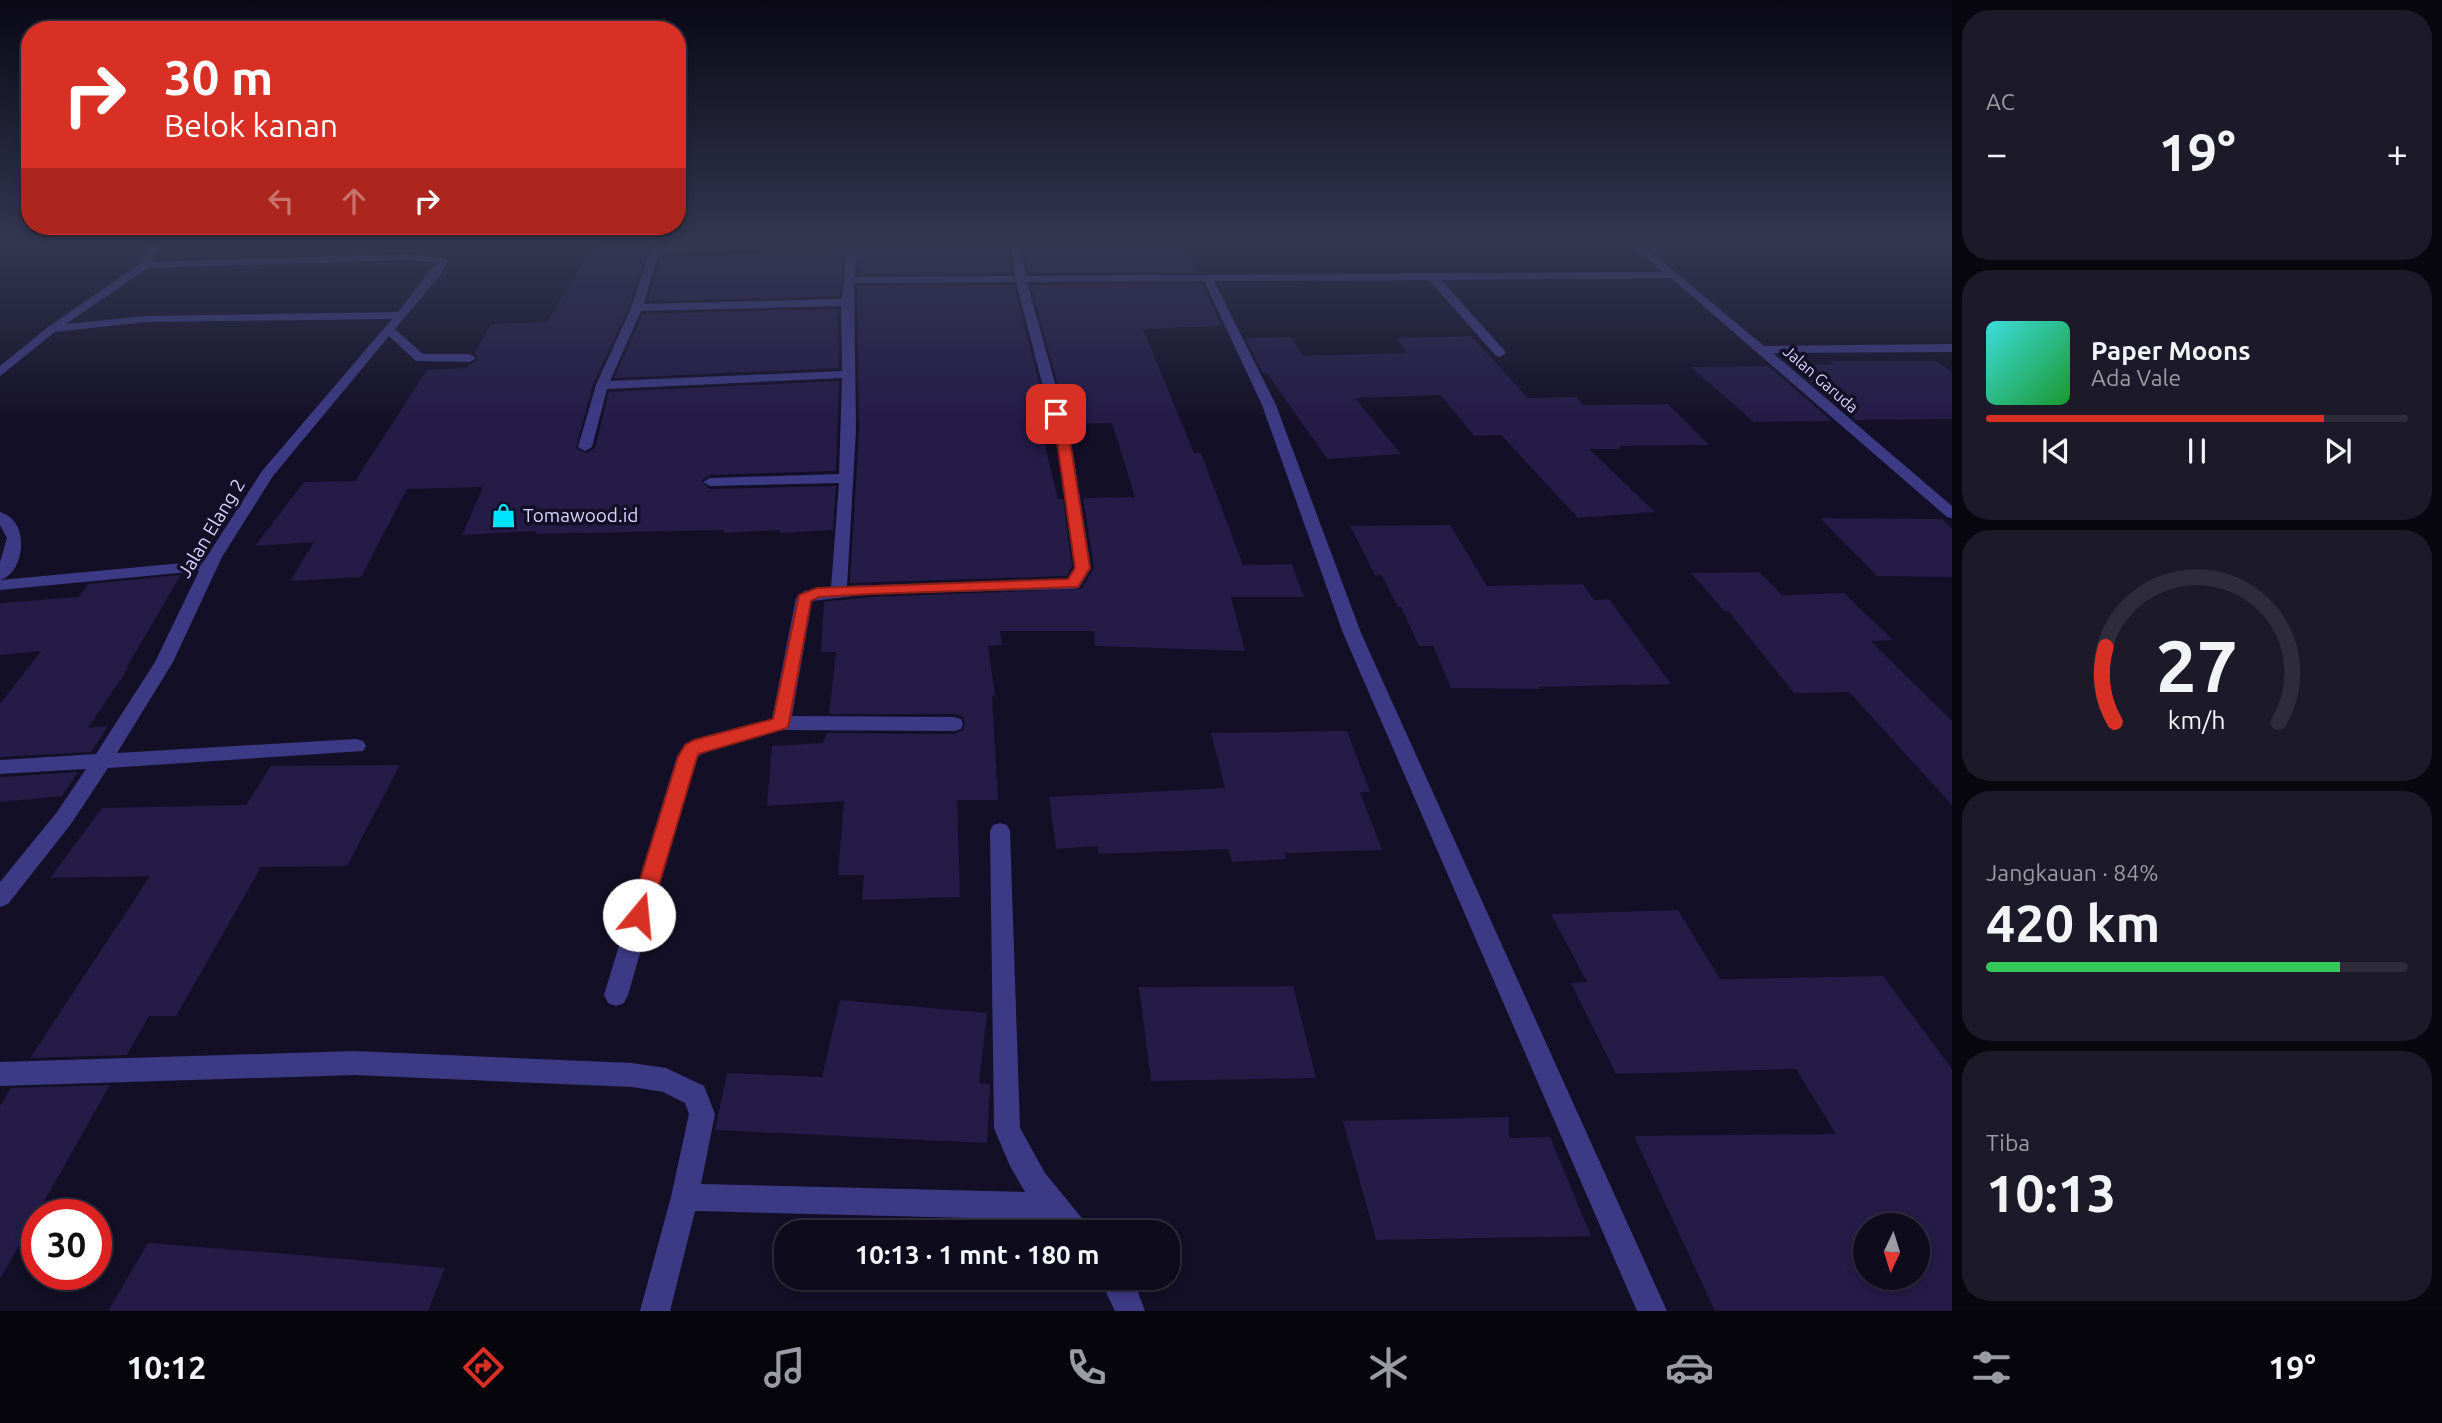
<!DOCTYPE html>
<html lang="id">
<head>
<meta charset="utf-8">
<style>
  :root { --surface:#0e0b1c; --page:#1c1929; --text:#f1f3f6; --muted:#9b9ba3; --line:#2e2b3b; --accent:#d93025 }
  body { margin:0; font-family:Ubuntu,sans-serif; background:var(--page); color:var(--text); height:100vh; display:flex; flex-direction:column; font-size:26px; white-space:nowrap }
  * { box-sizing:border-box; margin:0 }
  p { font-size:23px; color:var(--muted) }
  .icon { flex:none; width:38px; height:38px; fill:none; stroke:currentColor; stroke-width:2; stroke-linecap:round; stroke-linejoin:round }
  .map { position:relative; flex:1; overflow:hidden }
  .drawer { display:flex; flex-direction:column; gap:10px; padding:10px; background:#08060f; width:490px }
  .drawer>* { flex:none }
  .top-card { position:absolute; left:21px; top:21px; width:665px; height:214px; border-radius:28px; box-shadow:0 4px 10px #0003,0 0 0 2px var(--line); background:#d93025; color:#fff; overflow:hidden }
  .needle { width:46px; rotate:184deg }
  .controls { position:absolute; left:1853px; top:1213px; display:grid; gap:14px }
  .controls a { display:grid; place-items:center; width:77px; height:77px; border-radius:50%; background:var(--surface); box-shadow:0 4px 10px #0003,0 0 0 2px var(--line); font-size:35px }
  .speed { position:absolute; left:21px; top:1199px; display:flex; gap:14px; font-size:35px; font-weight:700; text-align:center }
  .speed>* { display:grid; place-content:center; width:91px; height:91px; border-radius:50%; background:var(--surface); box-shadow:0 4px 10px #0003,0 0 0 2px var(--line); line-height:1 }
  .speed .limit { border:10px solid #d22; background:#fff; color:#111 }
  .pin { position:absolute; display:grid; place-items:center; width:60px; height:60px; color:#fff; margin:-30px; border-radius:14px; box-shadow:0 4px 10px #0006 }
  .me { position:absolute; width:77px; margin:-38px; rotate:17deg; stroke-linejoin:round; filter:drop-shadow(0 0 5px #0008) }
  .turn { display:flex; align-items:center; gap:24px; height:147px; padding:0 28px; font-size:32px }
  .turn .icon { width:91px; height:91px; stroke-width:2.5 }
  .turn b { display:block; font-size:49px; line-height:60px }
  .lanes { display:flex; align-items:center; height:66px; padding:0 28px; background:#0003; justify-content:center; gap:35px; direction:ltr }
  .lanes .off { opacity:.35 }
  .big { font-size:52px; font-weight:700; line-height:1.1 }
  .drawer .widget { flex:1; display:flex; flex-direction:column; justify-content:center; gap:10px; min-width:0; padding:0 24px; border-radius:28px; background:var(--page) }
  .drawer .dial { align-items:center; gap:0 }
  .dial svg { height:182px; overflow:visible; fill:none; stroke:var(--line); stroke-width:7; stroke-linecap:round; text-anchor:middle }
  .dial text { fill:var(--text); stroke:none }
  .song { display:flex; align-items:center; gap:21px }
  .cover { width:84px; height:84px; border-radius:10px; background:linear-gradient(135deg,hsl(180 70% 55%),hsl(130 70% 35%)) }
  .played { height:7px; border-radius:4px; background:linear-gradient(90deg,var(--accent) 80%,var(--line) 80%) }
  .keys { display:flex; justify-content:space-around; direction:ltr }
  .heat { display:flex; justify-content:space-between; align-items:center; font-size:38px; direction:ltr }
  .charge { height:10px; border-radius:5px; background:linear-gradient(90deg,#34c759 84%,var(--line) 0) }
  .trip { position:absolute; left:774px; top:1220px; width:406px; height:70px; border-radius:28px; background:var(--surface); box-shadow:0 4px 10px #0003,0 0 0 2px var(--line); font-weight:700; line-height:70px; text-align:center }
  .tab-bar { display:flex; height:112px; justify-content:space-around; align-items:center; background:#06040b; color:var(--muted) }
  .tab-bar .icon { width:49px; height:49px }
  .tab-bar .current { color:var(--accent) }
  .tab-bar b { font-size:32px; color:var(--text) }
  main { display:flex; flex:1; min-height:0 }
  .map>svg:first-child { display:block }
</style>
</head>
<body>
<main>
<div class="map">
<svg width="1952" height="1311" viewBox="0 0 1952 1311">
  <rect width="100%" height="100%" fill="#130f26"/>
  <!-- building -->
  <path fill="#241b47" fill-rule="evenodd" d="M 594,244 L 672,244 L 648,250 L 629,307 L 593,384 L 576,448 L 586,453 L 595,448 L 609,392 L 839,381 L 836,471 L 710,475 L 701,481 L 710,489 L 836,486 L 833,530 L 780,533 L 780,530 L 724,533 L 724,530 L 535,534 L 537,531 L 462,535 L 483,487 L 407,489 L 361,577 L 290,581 L 314,542 L 255,546 L 304,482 L 355,481 L 427,370 L 466,368 L 477,360 L 478,357 L 474,354 L 491,324 L 547,322 Z
    M 983,244 L 1009,244 L 1012,273 L 858,274 L 859,249 L 869,249 L 869,245 Z
    M 1024,244 L 1178,244 L 1195,272 L 1028,273 Z
    M 844,250 L 840,296 L 648,301 L 660,257 Z
    M 1202,284 L 1222,326 L 1143,329 L 1194,453 L 1201,453 L 1243,565 L 1292,564 L 1304,597 L 1231,597 L 1245,651 L 1095,646 L 1094,631 L 1000,631 L 1002,645 L 988,646 L 995,695 L 992,696 L 998,800 L 957,800 L 960,897 L 862,900 L 864,875 L 838,875 L 844,801 L 767,806 L 772,746 L 823,743 L 827,733 L 954,734 L 963,730 L 965,723 L 962,716 L 954,714 L 829,714 L 836,652 L 821,652 L 824,602 L 871,597 L 1081,589 L 1094,568 L 1083,498 L 1135,497 L 1112,423 L 1069,424 L 1030,285 Z
    M 1014,285 L 1050,425 L 1040,425 L 1058,499 L 1063,499 L 1072,567 L 1067,576 L 850,583 L 859,430 L 857,286 Z
    M 838,309 L 839,368 L 614,378 L 643,314 Z
    M 1471,336 L 1528,398 L 1577,397 L 1583,405 L 1668,404 L 1709,445 L 1619,446 L 1622,449 L 1589,449 L 1655,512 L 1578,518 L 1501,435 L 1474,436 L 1441,395 L 1355,398 L 1401,454 L 1327,459 L 1267,373 L 1263,373 L 1245,338 L 1291,337 L 1303,356 L 1407,353 L 1396,338 Z
    M 1830,361 L 1936,361 L 1952,372 L 1952,419 L 1856,420 L 1791,365 L 1835,364 Z
    M 1768,366 L 1832,421 L 1754,422 L 1691,367 Z
    M 1820,518 L 1942,519 L 1952,529 L 1952,577 L 1877,576 Z
    M 1450,525 L 1487,586 L 1583,584 L 1594,600 L 1609,599 L 1671,684 L 1538,687 L 1540,689 L 1451,688 L 1433,646 L 1419,646 L 1401,607 L 1398,607 L 1382,575 L 1375,575 L 1350,526 Z
    M 1759,572 L 1782,595 L 1844,593 L 1893,640 L 1871,641 L 1952,721 L 1952,805 L 1849,692 L 1794,693 L 1728,611 L 1724,611 L 1691,573 Z
    M 181,575 L 126,668 L 129,667 L 88,728 L 108,726 L 91,752 L 0,757 L 0,704 L 41,651 L 0,655 L 0,603 L 79,597 L 88,584 Z
    M 1347,731 L 1370,792 L 1360,792 L 1382,850 L 1284,853 L 1286,859 L 1232,862 L 1228,849 L 1099,854 L 1097,846 L 1056,849 L 1049,797 L 1225,788 L 1211,733 Z
    M 400,765 L 347,866 L 261,867 L 176,1016 L 149,1016 L 127,1055 L 30,1058 L 150,876 L 50,878 L 102,808 L 246,805 L 271,766 Z
    M 78,772 L 62,796 L 0,802 L 0,777 Z
    M 1678,910 L 1720,979 L 1883,976 L 1952,1069 L 1952,1311 L 1715,1311 L 1634,1136 L 1836,1134 L 1796,1069 L 1616,1074 L 1571,983 L 1587,982 L 1551,914 ZM 1866,1225 L 1918,1225 L 1918,1278 L 1866,1278 Z
    M 1293,986 L 1316,1078 L 1151,1081 L 1139,987 Z
    M 840,1000 L 987,1013 L 979,1083 L 990,1084 L 987,1143 L 715,1130 L 727,1073 L 822,1077 Z
    M 110,1085 L 0,1279 L 0,1106 L 11,1088 Z
    M 1509,1117 L 1509,1138 L 1550,1137 L 1591,1236 L 1376,1240 L 1343,1121 Z
    M 148,1243 L 300,1255 L 445,1268 L 428,1311 L 108,1311 Z"/>
  <g fill="none" stroke-linecap="round" stroke-linejoin="round">
    <!-- minor -->
    <path fill="#3d3a85" fill-rule="evenodd" d="M 148,244 L 158,244 L 152,262 L 409,254 L 447,259 L 448,261 L 441,274 L 395,329 L 423,354 L 470,354 L 476,358 L 470,362 L 416,361 L 389,336 L 273,476 L 222,557 L 173,662 L 117,753 L 356,739 L 363,741 L 366,746 L 363,751 L 108,768 L 71,824 L 8,904 L 0,907 L 0,882 L 57,812 L 86,769 L 0,774 L 0,760 L 96,754 L 155,662 L 199,571 L 0,590 L 0,580 L 204,561 L 262,471 L 392,319 L 145,322 L 55,332 L 0,376 L 0,366 L 48,327 L 141,263 ZM 409,260 L 436,263 L 398,312 L 145,316 L 66,324 L 148,268 Z
      M 733,244 L 817,244 L 812,247 L 675,252 L 658,255 L 644,304 L 842,299 L 847,244 L 857,244 L 855,277 L 1015,276 L 1011,244 L 1021,244 L 1026,276 L 1663,272 L 1630,244 L 1641,244 L 1764,346 L 1952,344 L 1952,352 L 1773,353 L 1952,506 L 1952,518 L 1947,517 L 1671,278 L 1441,280 L 1504,350 L 1506,353 L 1500,357 L 1496,356 L 1429,280 L 1214,281 L 1276,405 L 1361,633 L 1667,1311 L 1637,1311 L 1343,633 L 1262,405 L 1204,281 L 1027,282 L 1071,441 L 1091,568 L 1079,588 L 1073,589 L 871,594 L 812,601 L 792,716 L 954,717 L 961,719 L 963,724 L 961,729 L 954,731 L 781,730 L 706,750 L 696,759 L 628,995 L 624,1003 L 616,1006 L 608,1003 L 604,995 L 677,756 L 693,740 L 772,719 L 796,598 L 804,591 L 831,588 L 839,483 L 710,486 L 703,482 L 710,478 L 839,474 L 842,378 L 607,389 L 592,447 L 585,451 L 578,447 L 596,385 L 631,308 L 650,251 L 675,246 ZM 1016,282 L 1057,441 L 1075,568 L 1068,579 L 847,586 L 856,430 L 854,283 ZM 841,306 L 842,371 L 610,381 L 641,311 Z
      M 0,512 C 32,521 24,574 0,580 L 0,562 L 7,538 L 0,525 Z
      M 1000,823 L 1007,825 L 1010,831 L 1020,1128 L 1045,1173 L 1085,1222 L 1089,1232 L 1057,1232 L 1047,1220 L 695,1211 L 670,1311 L 640,1311 L 671,1197 L 689,1114 L 685,1103 L 663,1092 L 632,1087 L 355,1075 L 0,1086 L 0,1062 L 355,1051 L 632,1063 L 666,1068 L 704,1086 L 715,1114 L 701,1184 L 1025,1192 L 1010,1166 L 994,1128 L 990,831 L 993,825 Z
      M 1099,1278 L 1130,1278 L 1136,1287 L 1145,1311 L 1115,1311 Z"/>
  </g>
  <!-- sky -->
  <linearGradient id="sky" x2="0" y2="1"><stop stop-color="#0a0815"/><stop offset="0.57" stop-color="#333752"/><stop offset="1" stop-color="#333752" stop-opacity="0"/></linearGradient>
  <rect width="1952" height="427" fill="url(#sky)"/>
  <!-- route -->
  <path fill="#d93025" stroke="#8d1f18" stroke-width="2" d="M 1056,410 L 1062,414 L 1070,441 L 1090,568 L 1078,587 L 871,594 L 819,597 L 811,601 L 789,723 L 787,728 L 698,754 L 650,915 L 647,921 L 639,924 L 632,921 L 629,915 L 678,757 L 685,745 L 694,740 L 773,719 L 799,595 L 817,588 L 1068,579 L 1075,568 L 1057,441 L 1050,414 Z"/>
  <!-- icons -->
  <defs>
    <symbol id="shop-bare" viewBox="-9 -9 18 18"><path d="M-5-2.5h2.3a2.7 3.5 0 0 1 5.4 0H5L5.5 6h-11ZM-1.5-2.5h3a1.5 2.3 0 0 0-3 0Z" fill="#00e5ff" stroke="#130f26" stroke-width="2.5" paint-order="stroke"/></symbol>
  </defs>
  <g fill-rule="evenodd">
    <use href="#shop-bare" x="486" y="498" width="35" height="35"/>
  </g>
  <g text-anchor="middle" stroke-width="7" stroke-linejoin="round" paint-order="stroke">
    <!-- far-street labels -->
    <g font-size="16" fill="#d9d4ff" stroke="#130f26">
      <text transform="translate(1821 379) rotate(41)" y="6">Jalan Garuda</text>
    </g>
    <!-- poi labels -->
    <g font-size="19" fill="#d9d4ff" stroke="#130f26" text-anchor="start">
      <text x="523" y="522">Tomawood.id</text>
    </g>
    <!-- street labels -->
    <g font-size="19" fill="#d9d4ff" stroke="#130f26">
      <text transform="translate(211 528) rotate(-59)" y="7">Jalan Elang 2</text>
    </g>
  </g>
</svg>
<div class="controls">
<a><svg class="needle" viewBox="-14 -14 28 28"><path d="M0-13l5 13h-10z" fill="#e53935"/><path d="M0 13l5-13h-10z" fill="#9b9ba3"/></svg></a>
</div>
<div class="speed"><div class="limit">30</div></div>
<div class="pin" style="left:1056px;top:414px;background:#d93025"><svg class="icon" aria-label="arrive" viewBox="0 0 24 24"><path d="M6 21V4h12l-3 4 3 4H6"/></svg></div>
<svg class="me" style="left:639px;top:915px" viewBox="-20 -20 40 40"><circle r="19" fill="#fff"/><path d="M0-13L10 11 0 6-10 11z" fill="#d93025"/></svg>
<div class="trip">10:13 · 1 mnt · 180 m</div>
<div class="top-card">
<div class="turn"><svg class="icon" aria-label="right" viewBox="0 0 24 24"><path d="M7 20v-9h11M14 6l5 5-5 5"/></svg><div><b>30 m</b>Belok kanan</div></div>
<div class="lanes"><svg class="icon off" aria-label="left" viewBox="0 0 24 24"><path d="M17 20v-9H6M10 6l-5 5 5 5"/></svg><svg class="icon off" aria-label="ahead" viewBox="0 0 24 24"><path d="M12 20V5M6 11l6-6 6 6"/></svg><svg class="icon" aria-label="right" viewBox="0 0 24 24"><path d="M7 20v-9h11M14 6l5 5-5 5"/></svg></div>
</div>
</div>
<section class="drawer">
<div class="widget"><p>AC</p>
<div class="heat"><a>−</a><b class="big">19°</b><a>+</a></div>
</div>
<div class="widget">
<div class="song"><i class="cover"></i><div><b>Paper Moons</b><p>Ada Vale</p></div></div>
<div class="played"></div>
<div class="keys"><svg class="icon" aria-label="previous" viewBox="0 0 24 24"><path d="M18 5L8 12l10 7zM5 5v14"/></svg><svg class="icon" aria-label="pause" viewBox="0 0 24 24"><path d="M8 5v14M16 5v14"/></svg><svg class="icon" aria-label="next" viewBox="0 0 24 24"><path d="M6 5l10 7-10 7zM19 5v14"/></svg></div>
</div>
<div class="widget dial"><svg viewBox="0 0 100 80">
<path d="M14 69A42 42 0 1 1 86 69"/>
<path d="M14 69A42 42 0 0 1 10 36" stroke="#d93025"/>
<text x="50" y="56" font-size="32" font-weight="700">27</text>
<text x="50" y="72" font-size="11">km/h</text>
</svg></div>
<div class="widget"><p>Jangkauan · 84%</p><b class="big">420 km</b><div class="charge"></div></div>
<div class="widget"><p>Tiba</p><b class="big">10:13</b></div>
</section>
</main>
<nav class="tab-bar">
<b>10:12</b>
<svg class="icon current" aria-label="directions" viewBox="0 0 24 24"><path d="M12 3l9 9-9 9-9-9zM9 14v-3h6M13 9l2 2-2 2"/></svg>
<svg class="icon" aria-label="music" viewBox="0 0 24 24"><path d="M9 18V5l10-2v13"/><circle cx="6" cy="18" r="3"/><circle cx="16" cy="16" r="3"/></svg>
<svg class="icon" aria-label="phone" viewBox="0 0 24 24"><path d="M5 4h4l2 5-3 2q2 4 5 5l2-3 5 2v4C11 20 4 13 5 4z"/></svg>
<svg class="icon" aria-label="climate" viewBox="0 0 24 24"><path d="M12 3v18M4 7l16 10M4 17L20 7"/></svg>
<svg class="icon" aria-label="car" viewBox="0 0 24 24"><path d="M5 17H2v-5l4-1 3-4h7l3 4 3 1v5h-3M9 17h6M6 11h13"/><circle cx="7" cy="17" r="2"/><circle cx="17" cy="17" r="2"/></svg>
<svg class="icon" aria-label="filters" viewBox="0 0 24 24"><path d="M4 7h16M4 17h16"/><circle cx="9" cy="7" r="2"/><circle cx="15" cy="17" r="2"/></svg>
<b>19°</b>
</nav>
</body>
</html>
